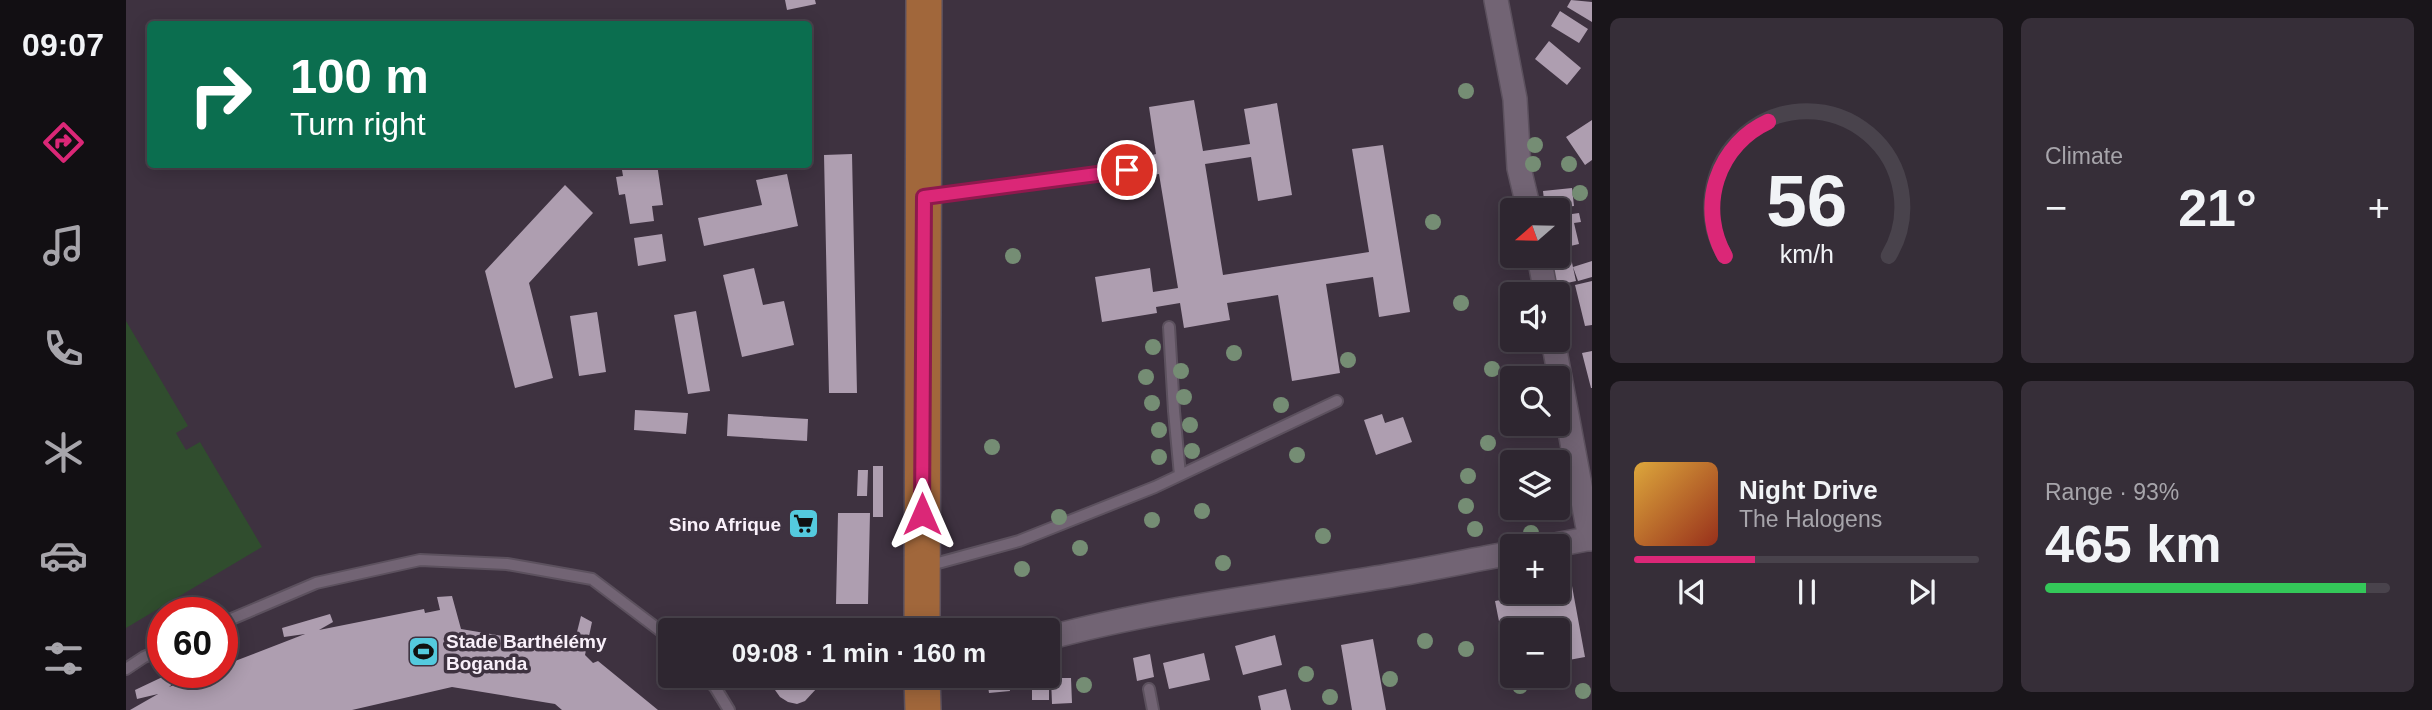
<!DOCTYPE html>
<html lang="en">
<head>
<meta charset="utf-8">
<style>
  :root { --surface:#2e2630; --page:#362e38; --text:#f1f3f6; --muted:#a7a5ab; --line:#49434c; --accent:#db2777 }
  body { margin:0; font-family:Helvetica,sans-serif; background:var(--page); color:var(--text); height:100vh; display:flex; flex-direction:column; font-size:26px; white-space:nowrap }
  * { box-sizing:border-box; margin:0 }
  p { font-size:23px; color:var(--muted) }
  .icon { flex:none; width:38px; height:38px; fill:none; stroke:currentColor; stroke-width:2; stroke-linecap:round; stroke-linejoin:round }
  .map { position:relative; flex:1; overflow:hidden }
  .panel { display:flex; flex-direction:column; gap:18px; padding:18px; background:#19151a; width:840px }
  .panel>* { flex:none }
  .banner { position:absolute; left:21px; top:21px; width:665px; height:147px; border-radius:7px; box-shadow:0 4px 18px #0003,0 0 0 2px var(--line); background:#0b6e4f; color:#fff; overflow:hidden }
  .needle { width:46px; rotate:250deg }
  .tools { position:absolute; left:1374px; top:198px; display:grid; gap:14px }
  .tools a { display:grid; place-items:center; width:70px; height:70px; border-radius:7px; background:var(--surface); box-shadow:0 4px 18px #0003,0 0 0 2px var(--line); font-size:35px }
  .speed { position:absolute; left:21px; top:597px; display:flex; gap:14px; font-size:35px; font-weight:700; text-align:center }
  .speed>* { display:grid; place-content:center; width:91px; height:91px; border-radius:50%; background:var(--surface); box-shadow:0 4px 18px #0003,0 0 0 2px var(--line); line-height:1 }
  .speed .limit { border:10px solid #d22; background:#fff; color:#111 }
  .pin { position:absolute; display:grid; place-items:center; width:60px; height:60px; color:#fff; margin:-30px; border:4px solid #fff; border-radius:50%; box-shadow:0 2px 7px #0007 }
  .me { position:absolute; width:77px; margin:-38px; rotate:0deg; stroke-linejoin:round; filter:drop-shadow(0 0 5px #0008) }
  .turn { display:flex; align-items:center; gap:24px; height:147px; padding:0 28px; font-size:32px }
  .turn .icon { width:91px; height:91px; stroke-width:2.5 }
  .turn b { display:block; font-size:49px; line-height:60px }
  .big { font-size:52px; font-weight:700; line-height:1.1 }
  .panel .tile { flex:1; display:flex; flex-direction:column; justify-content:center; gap:10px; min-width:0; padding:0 24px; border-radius:10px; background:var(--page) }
  .panel .dial { align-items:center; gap:0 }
  .dial svg { height:182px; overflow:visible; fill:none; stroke:var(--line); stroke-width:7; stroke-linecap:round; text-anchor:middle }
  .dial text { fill:var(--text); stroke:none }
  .song { display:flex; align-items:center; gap:21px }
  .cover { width:84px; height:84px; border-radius:10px; background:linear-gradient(135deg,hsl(40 70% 55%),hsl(10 70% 35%)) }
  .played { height:7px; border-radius:4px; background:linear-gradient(90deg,var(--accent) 35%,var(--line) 35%) }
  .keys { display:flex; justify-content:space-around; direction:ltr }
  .heat { display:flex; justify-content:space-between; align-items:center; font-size:38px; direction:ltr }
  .charge { height:10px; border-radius:5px; background:linear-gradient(90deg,#34c759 93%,var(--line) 0) }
  .panel .tiles { flex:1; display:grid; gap:18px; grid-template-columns:repeat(2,1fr) }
  .trip { position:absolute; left:532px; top:618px; width:402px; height:70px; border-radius:7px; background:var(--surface); box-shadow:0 4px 18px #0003,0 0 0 2px var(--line); font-weight:700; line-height:70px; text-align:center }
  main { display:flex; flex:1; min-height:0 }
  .dock { display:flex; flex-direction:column; width:126px; justify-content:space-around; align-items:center; background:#120f13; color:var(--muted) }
  .dock .icon { width:49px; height:49px }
  .dock .current { color:var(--accent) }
  .dock b { font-size:32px; color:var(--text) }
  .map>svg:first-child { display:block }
</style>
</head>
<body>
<main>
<nav class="dock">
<b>09:07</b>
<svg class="icon current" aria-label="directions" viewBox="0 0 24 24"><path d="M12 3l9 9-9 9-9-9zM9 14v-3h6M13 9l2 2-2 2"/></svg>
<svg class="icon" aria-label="music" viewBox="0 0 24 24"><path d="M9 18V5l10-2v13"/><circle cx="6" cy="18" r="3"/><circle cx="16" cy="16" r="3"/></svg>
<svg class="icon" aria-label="phone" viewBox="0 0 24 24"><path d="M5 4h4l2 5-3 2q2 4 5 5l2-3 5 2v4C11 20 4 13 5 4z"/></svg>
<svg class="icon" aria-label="climate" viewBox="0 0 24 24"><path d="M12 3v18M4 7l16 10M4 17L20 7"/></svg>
<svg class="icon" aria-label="car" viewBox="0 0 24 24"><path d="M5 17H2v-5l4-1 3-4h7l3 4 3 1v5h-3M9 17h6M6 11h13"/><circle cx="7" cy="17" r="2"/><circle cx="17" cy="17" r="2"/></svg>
<svg class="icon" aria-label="filters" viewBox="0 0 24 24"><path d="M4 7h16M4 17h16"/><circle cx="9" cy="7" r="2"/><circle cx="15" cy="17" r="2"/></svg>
</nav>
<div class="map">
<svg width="1466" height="710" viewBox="0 0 1466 710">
  <rect width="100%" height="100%" fill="#3e3240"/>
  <!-- park -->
  <path fill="#304d2e" d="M 0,321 L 62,426 L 50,433 L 60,450 L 74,442 L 136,547 L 0,628 Z"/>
  <!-- building -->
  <path fill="#ae9eb0" d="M 659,0 L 689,0 L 690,4 L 661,10 Z
    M 1445,0 L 1466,2 L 1466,22 L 1441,7 Z
    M 1434,11 L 1462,29 L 1453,43 L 1425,26 Z
    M 1423,41 L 1455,68 L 1441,85 L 1409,59 Z
    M 1068,100 L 1077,151 L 1124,144 L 1118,109 L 1151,103 L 1166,195 L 1132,201 L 1125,157 L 1079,164 L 1097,275 L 1243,252 L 1226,149 L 1257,145 L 1284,312 L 1253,317 L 1247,277 L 1200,284 L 1214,373 L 1166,381 L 1152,295 L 1101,303 L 1104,320 L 1058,328 L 1054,303 L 1030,307 L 1031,313 L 976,322 L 969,277 L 1024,268 L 1027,292 L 1052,288 L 1033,174 L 1021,176 L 1018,157 L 1030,154 L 1023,107 Z
    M 1466,120 L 1466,160 L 1459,165 L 1440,137 Z
    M 726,154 L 731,393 L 703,393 L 698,155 Z
    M 495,164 L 531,164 L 537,205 L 526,206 L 528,221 L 504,224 L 499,194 L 493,195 L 490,177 L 497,176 Z
    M 661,174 L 672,226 L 578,246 L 572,218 L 636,205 L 630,180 Z
    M 439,185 L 467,213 L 403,283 L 427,378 L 389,388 L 359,271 Z
    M 1446,188 L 1448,206 L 1419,209 L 1417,191 Z
    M 1445,209 L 1446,214 L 1453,213 L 1455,222 L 1448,223 L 1453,244 L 1440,247 L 1436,232 L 1432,233 L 1432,212 Z
    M 536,234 L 540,261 L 512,266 L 508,238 Z
    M 1435,237 L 1438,250 L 1443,249 L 1450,281 L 1428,286 L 1421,256 L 1432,256 L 1432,238 Z
    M 1466,261 L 1466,277 L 1452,281 L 1447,267 Z
    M 628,268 L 637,305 L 658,301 L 668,345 L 616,357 L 597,275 Z
    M 1466,281 L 1466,325 L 1459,326 L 1449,285 Z
    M 570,311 L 584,391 L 562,394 L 548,315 Z
    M 471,312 L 480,372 L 453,376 L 444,316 Z
    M 1466,351 L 1466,388 L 1465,388 L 1456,353 Z
    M 509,410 L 562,413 L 560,434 L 508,430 Z
    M 602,414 L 682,419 L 681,441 L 601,436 Z
    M 1256,414 L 1259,423 L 1277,417 L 1286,442 L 1250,455 L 1238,420 Z
    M 1381,459 L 1386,475 L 1378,477 L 1373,462 Z
    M 747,466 L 757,466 L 757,517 L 747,517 Z
    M 732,470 L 742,470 L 741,496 L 731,496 Z
    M 712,513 L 744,513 L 742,604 L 710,604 Z
    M 1446,586 L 1459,657 L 1432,662 L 1432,630 L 1386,630 L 1386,641 L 1377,642 L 1369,601 L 1418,592 L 1432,592 L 1432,589 Z
    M 326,596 L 335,629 L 447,648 L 455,616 L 466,622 L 459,655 L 467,663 L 472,661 L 532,710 L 436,710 L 429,704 L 326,687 L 226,710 L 4,710 L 32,694 L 11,699 L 9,690 L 47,672 L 55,672 L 56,676 L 43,687 L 81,672 L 96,672 L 96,666 L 179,634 L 158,637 L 156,628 L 204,614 L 207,622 L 193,630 L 298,609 L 299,613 L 314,610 L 311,597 Z
    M 1149,635 L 1156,665 L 1117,675 L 1109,646 Z
    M 1247,639 L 1260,710 L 1226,710 L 1215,645 Z
    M 1078,653 L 1084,680 L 1043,689 L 1037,663 Z
    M 1024,654 L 1028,677 L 1011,681 L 1007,658 Z
    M 648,676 L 691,676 L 691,688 L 679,701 L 671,704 L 662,702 L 654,697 L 649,690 Z
    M 882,678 L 884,691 L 863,693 L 861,680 Z
    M 925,678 L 945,678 L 946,703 L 926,704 Z
    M 906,687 L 923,688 L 923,700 L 906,700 Z
    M 1160,689 L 1165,710 L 1135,710 L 1132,696 Z"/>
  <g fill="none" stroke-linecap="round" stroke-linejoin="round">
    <defs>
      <path id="service" d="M 801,197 L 1001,170
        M 1043,327 L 1048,411 L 1054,475
        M 801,566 L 893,541 L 1029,487 L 1211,401
        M 96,623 L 190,583 L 294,560 L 381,564 L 466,579 L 536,632 L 544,640
        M 0,669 L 18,657 L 37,649
        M 578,676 L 589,687 L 603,710
        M 1023,689 L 1027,710"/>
      <path id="minor" d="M 1370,0 L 1389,99 L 1393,168 L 1403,210
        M 1413,256 L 1420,294
        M 1427,340 L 1464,539
        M 1424,546 L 1466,538
        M 922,638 C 1029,609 1140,596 1249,578 C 1295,571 1340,561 1386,553"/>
      <path id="primary" d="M 796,630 L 798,0
        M 796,676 L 797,710"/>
    </defs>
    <!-- service casing -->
    <use href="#service" stroke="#5c515e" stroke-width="14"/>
    <!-- minor casing -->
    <use href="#minor" stroke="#5c515e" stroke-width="26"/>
    <!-- primary casing -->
    <use href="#primary" stroke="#5c515e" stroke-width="38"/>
    <!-- service -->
    <use href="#service" stroke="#726474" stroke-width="10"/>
    <!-- minor -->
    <use href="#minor" stroke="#726474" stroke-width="23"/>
    <!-- primary -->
    <use href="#primary" stroke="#a1673b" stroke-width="35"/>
  </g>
  <!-- trees -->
  <g fill="#758d74">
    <circle cx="1340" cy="91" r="8"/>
    <circle cx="1409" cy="145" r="8"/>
    <circle cx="1407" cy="164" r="8"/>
    <circle cx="1443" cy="164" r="8"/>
    <circle cx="1454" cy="193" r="8"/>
    <circle cx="1307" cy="222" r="8"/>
    <circle cx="887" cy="256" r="8"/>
    <circle cx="1335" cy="303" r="8"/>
    <circle cx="1027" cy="347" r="8"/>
    <circle cx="1108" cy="353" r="8"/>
    <circle cx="1222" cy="360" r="8"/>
    <circle cx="1366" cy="369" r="8"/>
    <circle cx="1055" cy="371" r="8"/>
    <circle cx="1020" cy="377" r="8"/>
    <circle cx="1058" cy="397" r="8"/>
    <circle cx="1026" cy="403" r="8"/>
    <circle cx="1155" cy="405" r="8"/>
    <circle cx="1064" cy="425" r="8"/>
    <circle cx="1033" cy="430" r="8"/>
    <circle cx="1362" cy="443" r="8"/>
    <circle cx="866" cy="447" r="8"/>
    <circle cx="1066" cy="451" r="8"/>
    <circle cx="1171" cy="455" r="8"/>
    <circle cx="1033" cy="457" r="8"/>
    <circle cx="1342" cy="476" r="8"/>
    <circle cx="1340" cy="506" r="8"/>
    <circle cx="1076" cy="511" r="8"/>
    <circle cx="933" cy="517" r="8"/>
    <circle cx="1026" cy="520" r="8"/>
    <circle cx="1349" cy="529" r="8"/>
    <circle cx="1405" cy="533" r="8"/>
    <circle cx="1197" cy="536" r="8"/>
    <circle cx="954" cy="548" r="8"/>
    <circle cx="1097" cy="563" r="8"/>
    <circle cx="896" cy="569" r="8"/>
    <circle cx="1299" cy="641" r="8"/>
    <circle cx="1340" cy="649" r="8"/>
    <circle cx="1180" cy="674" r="8"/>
    <circle cx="1264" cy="679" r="8"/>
    <circle cx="958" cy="685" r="8"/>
    <circle cx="1394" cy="686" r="8"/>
    <circle cx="1457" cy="691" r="8"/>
    <circle cx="1204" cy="697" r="8"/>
  </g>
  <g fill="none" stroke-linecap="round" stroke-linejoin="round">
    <defs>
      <path id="route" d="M 796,514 L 798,197 L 1001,170"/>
    </defs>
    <!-- route casing -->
    <use href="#route" stroke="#8e194d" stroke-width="18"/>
    <!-- route -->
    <use href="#route" stroke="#db2777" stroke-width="12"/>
  </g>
  <!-- icons -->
  <defs>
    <symbol id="supermarket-square" viewBox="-11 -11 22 22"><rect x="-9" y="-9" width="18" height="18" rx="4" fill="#54cade" stroke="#3e3240"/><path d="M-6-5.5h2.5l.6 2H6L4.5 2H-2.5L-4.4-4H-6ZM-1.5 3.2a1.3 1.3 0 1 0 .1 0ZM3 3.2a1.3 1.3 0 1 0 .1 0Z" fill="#111"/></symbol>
    <symbol id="stadium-square" viewBox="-11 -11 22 22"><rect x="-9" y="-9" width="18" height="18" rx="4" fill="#54cade" stroke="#3e3240"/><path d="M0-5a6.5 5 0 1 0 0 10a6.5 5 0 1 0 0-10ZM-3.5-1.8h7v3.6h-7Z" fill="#111"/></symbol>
  </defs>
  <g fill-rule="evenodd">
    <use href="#supermarket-square" x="660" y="506" width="35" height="35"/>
    <use href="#stadium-square" x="280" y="634" width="35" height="35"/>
  </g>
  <g text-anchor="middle" stroke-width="7" stroke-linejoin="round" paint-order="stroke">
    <!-- poi labels -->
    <g font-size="19" font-weight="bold" fill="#f9f0fa" stroke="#3e3240" text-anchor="end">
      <text x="655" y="531">Sino Afrique</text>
      <text x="320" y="648" text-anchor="start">Stade Barthélémy<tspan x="320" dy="22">Boganda</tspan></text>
    </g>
  </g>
</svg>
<div class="tools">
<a><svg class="needle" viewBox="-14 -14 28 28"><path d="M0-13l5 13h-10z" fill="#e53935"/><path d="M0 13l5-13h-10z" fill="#a7a5ab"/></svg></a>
<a><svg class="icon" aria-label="sound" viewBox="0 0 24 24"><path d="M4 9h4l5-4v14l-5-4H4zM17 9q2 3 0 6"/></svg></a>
<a><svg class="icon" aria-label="search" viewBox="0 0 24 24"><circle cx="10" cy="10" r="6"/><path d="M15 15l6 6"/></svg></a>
<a><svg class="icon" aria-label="layers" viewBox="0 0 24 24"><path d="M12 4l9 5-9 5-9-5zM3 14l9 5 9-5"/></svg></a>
<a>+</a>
<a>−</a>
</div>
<div class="speed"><div class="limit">60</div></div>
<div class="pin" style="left:1001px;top:170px;background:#d93025"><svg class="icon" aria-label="arrive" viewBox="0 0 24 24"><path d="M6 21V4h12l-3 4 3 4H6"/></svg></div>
<svg class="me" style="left:796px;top:514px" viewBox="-20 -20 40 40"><path d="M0-17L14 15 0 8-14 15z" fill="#db2777" stroke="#fff" stroke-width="4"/></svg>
<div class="trip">09:08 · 1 min · 160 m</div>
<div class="banner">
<div class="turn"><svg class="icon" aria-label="right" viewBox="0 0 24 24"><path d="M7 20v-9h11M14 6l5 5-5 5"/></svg><div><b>100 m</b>Turn right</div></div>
</div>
</div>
<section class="panel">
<div class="tiles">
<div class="tile dial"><svg viewBox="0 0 100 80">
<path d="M14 69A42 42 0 1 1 86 69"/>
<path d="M14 69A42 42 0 0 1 33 10" stroke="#db2777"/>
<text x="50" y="56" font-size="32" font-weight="700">56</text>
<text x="50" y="72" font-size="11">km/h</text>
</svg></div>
<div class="tile"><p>Climate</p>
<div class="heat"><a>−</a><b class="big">21°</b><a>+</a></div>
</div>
<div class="tile">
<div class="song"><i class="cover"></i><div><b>Night Drive</b><p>The Halogens</p></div></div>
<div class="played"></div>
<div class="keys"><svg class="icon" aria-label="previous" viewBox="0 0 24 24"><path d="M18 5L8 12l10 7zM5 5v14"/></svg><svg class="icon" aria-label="pause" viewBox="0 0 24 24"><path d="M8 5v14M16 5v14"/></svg><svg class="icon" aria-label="next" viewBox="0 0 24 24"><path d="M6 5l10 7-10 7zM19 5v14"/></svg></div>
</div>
<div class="tile"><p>Range · 93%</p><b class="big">465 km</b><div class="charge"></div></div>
</div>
</section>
</main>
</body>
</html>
